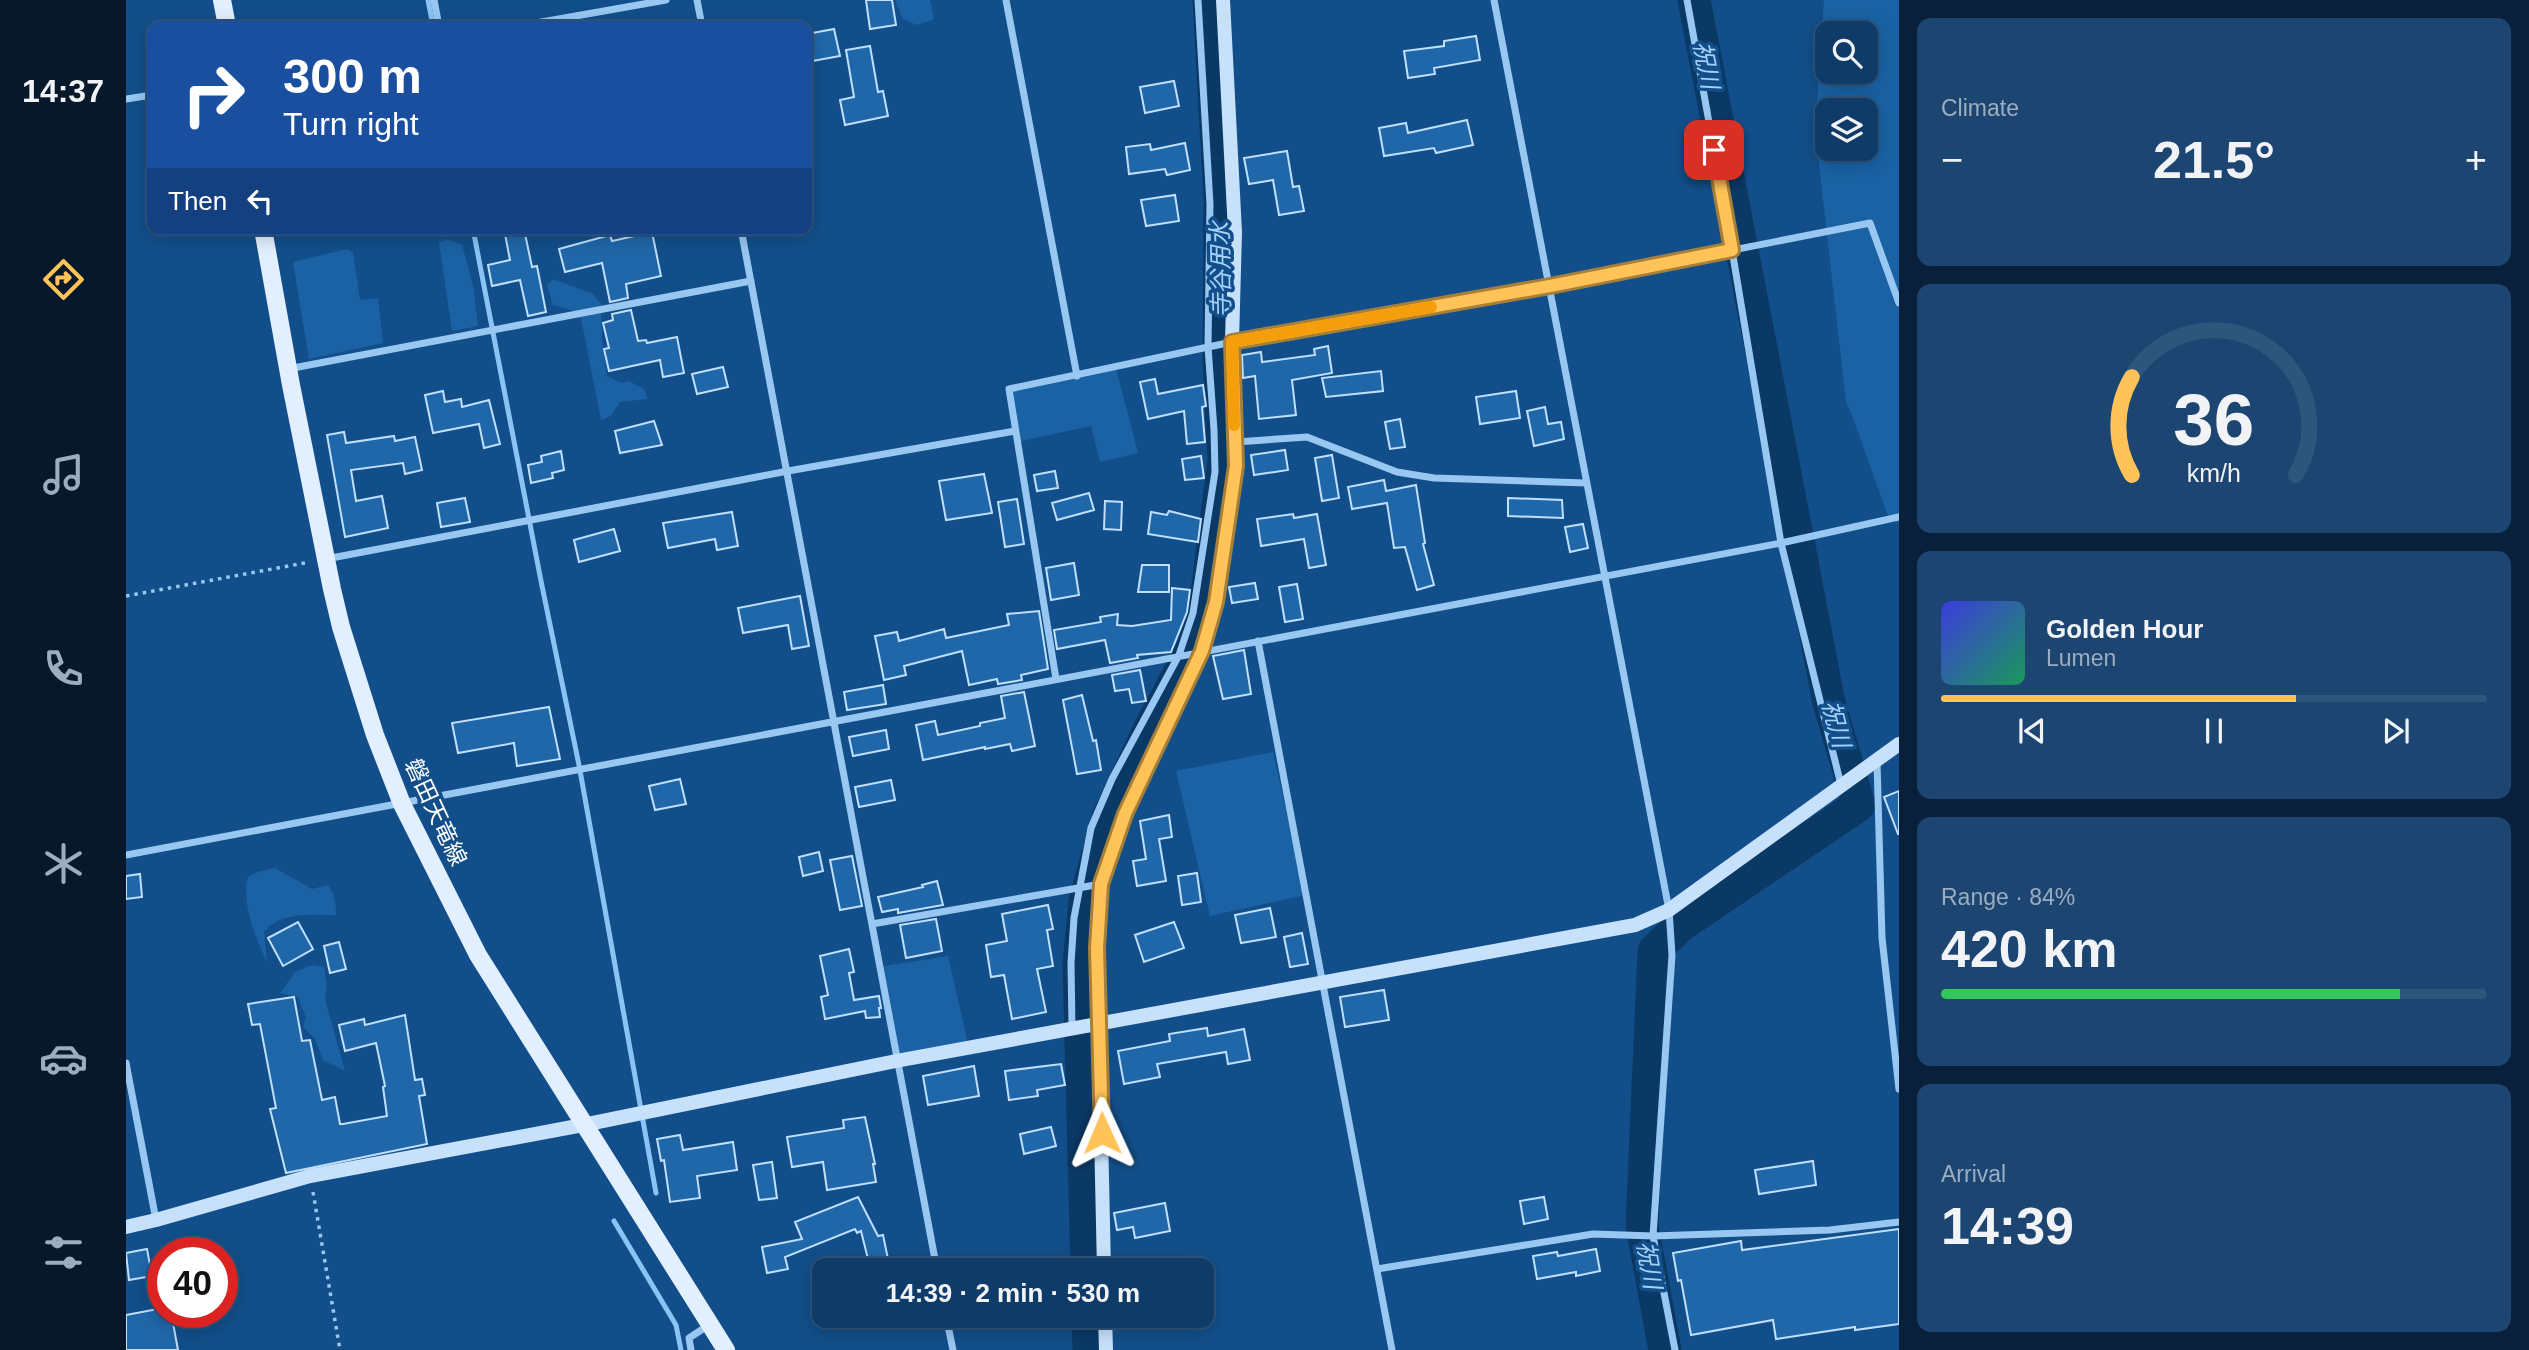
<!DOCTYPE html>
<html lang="en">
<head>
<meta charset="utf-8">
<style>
  :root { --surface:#0e3b68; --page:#1c4671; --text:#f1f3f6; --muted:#9badc0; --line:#2e557c; --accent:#ffc358 }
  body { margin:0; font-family:Arial,"Noto Sans JP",sans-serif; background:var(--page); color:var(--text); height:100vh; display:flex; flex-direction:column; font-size:26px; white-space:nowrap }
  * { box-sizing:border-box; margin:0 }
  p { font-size:23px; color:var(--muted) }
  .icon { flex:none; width:38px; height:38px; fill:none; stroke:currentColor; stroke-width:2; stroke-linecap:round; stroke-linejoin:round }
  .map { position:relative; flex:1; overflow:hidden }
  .panel { display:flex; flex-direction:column; gap:18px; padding:18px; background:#082039; width:630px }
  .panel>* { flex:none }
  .guide { position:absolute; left:21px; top:21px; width:665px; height:214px; border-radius:14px; box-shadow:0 4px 18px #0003,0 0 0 2px var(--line); background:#1a4fa0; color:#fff; overflow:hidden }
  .controls { position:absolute; left:1689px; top:21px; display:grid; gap:14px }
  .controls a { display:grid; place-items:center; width:63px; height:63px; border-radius:14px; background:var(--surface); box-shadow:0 4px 18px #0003,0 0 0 2px var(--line); font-size:35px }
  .speed { position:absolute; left:21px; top:1237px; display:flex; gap:14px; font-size:35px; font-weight:700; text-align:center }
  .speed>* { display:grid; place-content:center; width:91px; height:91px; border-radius:50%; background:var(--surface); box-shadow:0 4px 18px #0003,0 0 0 2px var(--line); line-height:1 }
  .speed .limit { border:10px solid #d22; background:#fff; color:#111 }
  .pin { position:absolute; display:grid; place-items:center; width:60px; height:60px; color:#fff; margin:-30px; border-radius:14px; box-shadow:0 4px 10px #0006 }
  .me { position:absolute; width:77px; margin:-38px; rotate:359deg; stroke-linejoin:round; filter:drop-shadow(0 0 5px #0008) }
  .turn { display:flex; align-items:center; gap:24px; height:147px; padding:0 21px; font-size:32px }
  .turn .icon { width:91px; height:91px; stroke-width:2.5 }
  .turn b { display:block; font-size:49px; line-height:60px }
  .then { display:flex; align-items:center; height:66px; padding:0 21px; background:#0003; gap:14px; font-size:26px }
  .big { font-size:52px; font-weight:700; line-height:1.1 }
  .panel .tile { flex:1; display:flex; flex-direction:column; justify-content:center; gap:10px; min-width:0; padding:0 24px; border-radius:14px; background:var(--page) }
  .panel .dial { align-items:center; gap:0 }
  .dial svg { height:182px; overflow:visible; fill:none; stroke:var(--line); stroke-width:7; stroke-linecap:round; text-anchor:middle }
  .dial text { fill:var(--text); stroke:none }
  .song { display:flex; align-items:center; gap:21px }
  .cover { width:84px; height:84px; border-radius:10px; background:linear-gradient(135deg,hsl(240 70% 55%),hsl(150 70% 35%)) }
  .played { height:7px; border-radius:4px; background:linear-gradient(90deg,var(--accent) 65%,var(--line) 65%) }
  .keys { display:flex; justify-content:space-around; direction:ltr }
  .heat { display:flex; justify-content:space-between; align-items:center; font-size:38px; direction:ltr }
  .charge { height:10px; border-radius:5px; background:linear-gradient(90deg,#34c759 84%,var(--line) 0) }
  .trip { position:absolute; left:686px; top:1258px; width:402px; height:70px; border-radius:14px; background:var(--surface); box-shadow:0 4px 18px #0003,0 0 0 2px var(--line); font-weight:700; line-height:70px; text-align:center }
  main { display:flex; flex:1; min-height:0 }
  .menu { display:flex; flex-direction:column; width:126px; justify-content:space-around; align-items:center; background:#06182a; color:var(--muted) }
  .menu .icon { width:49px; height:49px }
  .menu .selected { color:var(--accent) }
  .menu b { font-size:32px; color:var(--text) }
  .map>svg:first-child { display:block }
</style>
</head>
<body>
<main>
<nav class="menu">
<b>14:37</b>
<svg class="icon selected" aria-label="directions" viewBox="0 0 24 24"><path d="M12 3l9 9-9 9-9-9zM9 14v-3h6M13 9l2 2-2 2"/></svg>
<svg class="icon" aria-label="music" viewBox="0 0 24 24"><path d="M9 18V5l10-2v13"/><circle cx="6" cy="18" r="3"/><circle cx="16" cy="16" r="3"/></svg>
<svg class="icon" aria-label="phone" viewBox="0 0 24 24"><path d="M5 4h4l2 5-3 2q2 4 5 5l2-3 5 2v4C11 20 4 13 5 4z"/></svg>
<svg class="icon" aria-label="climate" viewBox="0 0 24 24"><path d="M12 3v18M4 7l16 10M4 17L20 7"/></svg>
<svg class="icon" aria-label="car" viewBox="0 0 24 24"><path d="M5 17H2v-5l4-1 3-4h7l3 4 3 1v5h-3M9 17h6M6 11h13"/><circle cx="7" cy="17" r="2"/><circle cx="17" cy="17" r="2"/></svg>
<svg class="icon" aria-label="filters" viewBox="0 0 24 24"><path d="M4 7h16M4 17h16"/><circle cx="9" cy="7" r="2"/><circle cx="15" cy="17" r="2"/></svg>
</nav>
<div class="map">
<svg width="1773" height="1350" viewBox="0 0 1773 1350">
  <rect width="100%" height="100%" fill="#124f8a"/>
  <!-- green -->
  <path fill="#1a62a4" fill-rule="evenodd" d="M 769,0 L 804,0 L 808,19 L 791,25 L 777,19 Z
    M 1698,0 L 1773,0 L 1773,523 L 1763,519 L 1726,415 L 1720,402 L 1689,129 ZM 1701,33 L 1740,33 L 1740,72 L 1701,72 ZM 1701,110 L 1740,110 L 1740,149 L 1701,149 Z
    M 321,239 L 336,245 L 347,285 L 352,326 L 326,331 L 313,242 Z
    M 221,249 L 227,252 L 234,300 L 252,298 L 257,343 L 183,359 L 167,262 Z
    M 427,279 L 467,294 L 475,304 L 476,342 L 481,376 L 496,383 L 503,381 L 518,389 L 522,399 L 494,402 L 485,416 L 475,420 L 454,313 L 427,305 L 421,285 Z
    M 990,368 L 1012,453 L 974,462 L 965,426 L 891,442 L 883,389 Z
    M 1147,752 L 1179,895 L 1084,916 L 1050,771 Z
    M 149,868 L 186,889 L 202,885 C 209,894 210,904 210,915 C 187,915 154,911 138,932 L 141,962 C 130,940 115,902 122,877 L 131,872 Z
    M 822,956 L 843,1048 L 770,1061 L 753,967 Z
    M 185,965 L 198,967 L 201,985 L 199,999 L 219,1071 L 197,1060 L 189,1039 L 177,1027 L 180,1018 L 172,997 L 154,993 L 169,972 Z"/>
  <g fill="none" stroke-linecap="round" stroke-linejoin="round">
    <!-- stream -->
    <path stroke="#8ac3f4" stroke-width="5" d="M 302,0 L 307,26
      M 347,229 L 415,581 L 453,765 L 530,1193
      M 488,1221 L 550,1325 L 555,1350"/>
    <!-- river -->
    <path stroke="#0b3966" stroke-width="33" d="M 961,1270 L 953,963 L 959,901 L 982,818 L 1023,730 L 1067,647 L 1078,615 L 1098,460 L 1093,363 L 1094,199 L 1083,0
      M 962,1316 L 963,1350
      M 1539,1350 L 1516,1226 L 1528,951 L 1554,926 L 1733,805 L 1703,703 L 1568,0"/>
  </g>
  <!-- building -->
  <path fill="#2067a9" stroke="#bfdffc" stroke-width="2" d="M 740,0 L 766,0 L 770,25 L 744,29 Z
    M 708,29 L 714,56 L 681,62 L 681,34 Z
    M 1350,36 L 1354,60 L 1308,68 L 1309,74 L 1282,78 L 1278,51 L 1318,46 L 1318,41 Z
    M 744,46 L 752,92 L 757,91 L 762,116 L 719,125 L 714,100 L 728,97 L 720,50 Z
    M 1048,81 L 1053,106 L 1019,113 L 1014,87 Z
    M 1341,120 L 1347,145 L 1310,153 L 1308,148 L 1258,156 L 1253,128 L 1280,123 L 1282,133 Z
    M 1059,143 L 1064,170 L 1041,175 L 1039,169 L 1003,174 L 1000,147 L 1024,144 L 1025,150 Z
    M 1161,151 L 1167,187 L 1173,186 L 1178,211 L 1153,215 L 1147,180 L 1123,184 L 1118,158 Z
    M 1049,195 L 1053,221 L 1020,226 L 1015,200 Z
    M 378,229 L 398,229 L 406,267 L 411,266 L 420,312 L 402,316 L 394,280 L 366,286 L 362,265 L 384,260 Z
    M 526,232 L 535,276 L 500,284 L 502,298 L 484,302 L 476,263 L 439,272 L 433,249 L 484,235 L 486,241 Z
    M 505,310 L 512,341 L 520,340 L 521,343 L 551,337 L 558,373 L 537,377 L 534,360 L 483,371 L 478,349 L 483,348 L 477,323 L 487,320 L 486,314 Z
    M 1202,346 L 1206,373 L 1166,380 L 1170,415 L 1133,419 L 1129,376 L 1117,378 L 1116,355 L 1135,352 L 1136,362 L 1189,355 L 1188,349 Z
    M 597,367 L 602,387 L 571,394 L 566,374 Z
    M 1255,371 L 1257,391 L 1200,397 L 1196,378 Z
    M 1029,379 L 1032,394 L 1077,385 L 1080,406 L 1076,407 L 1079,442 L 1061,444 L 1058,411 L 1022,419 L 1014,382 Z
    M 317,391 L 319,402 L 335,399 L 336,407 L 363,400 L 374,444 L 358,448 L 353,424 L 307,433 L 299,395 Z
    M 1390,391 L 1394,418 L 1354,424 L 1350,397 Z
    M 1419,407 L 1422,424 L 1435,422 L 1438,439 L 1408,446 L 1401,411 Z
    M 1274,419 L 1279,447 L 1264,449 L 1259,422 Z
    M 528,421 L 536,445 L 494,453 L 489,431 Z
    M 218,432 L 220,443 L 268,436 L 269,441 L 289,437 L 296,470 L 279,474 L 277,463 L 225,470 L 230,501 L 256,496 L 262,528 L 219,537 L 201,435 Z
    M 1159,450 L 1162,470 L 1128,475 L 1125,455 Z
    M 435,451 L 438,470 L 426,473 L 427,478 L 405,483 L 402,465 L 416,462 L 415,456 Z
    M 1206,455 L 1213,498 L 1196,501 L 1189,458 Z
    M 1075,456 L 1078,478 L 1059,480 L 1056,459 Z
    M 929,471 L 932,488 L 911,491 L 908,475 Z
    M 858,474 L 866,513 L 820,520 L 813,481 Z
    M 1258,480 L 1260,491 L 1290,485 L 1299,543 L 1297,544 L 1308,585 L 1291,590 L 1279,547 L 1268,548 L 1261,503 L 1226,509 L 1222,487 Z
    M 963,493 L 968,510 L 931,520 L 926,503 Z
    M 339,498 L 344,522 L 315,527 L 311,503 Z
    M 1382,498 L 1436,500 L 1437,518 L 1382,516 Z
    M 891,499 L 898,544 L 879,547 L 872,502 Z
    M 979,501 L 996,502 L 995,530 L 978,529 Z
    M 1043,511 L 1075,519 L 1072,542 L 1022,534 L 1025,512 L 1041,515 Z
    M 606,512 L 612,546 L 591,550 L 589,539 L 542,548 L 537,523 Z
    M 1167,514 L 1168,518 L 1191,514 L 1200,565 L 1183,568 L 1178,539 L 1135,546 L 1131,519 Z
    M 1457,524 L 1462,548 L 1444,552 L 1439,527 Z
    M 488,529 L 494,551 L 453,562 L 448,540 Z
    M 948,563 L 953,595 L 925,600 L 920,568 Z
    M 1016,565 L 1043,565 L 1043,592 L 1012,592 Z
    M 1129,583 L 1132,599 L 1106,603 L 1103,587 Z
    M 1171,584 L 1177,619 L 1159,622 L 1153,587 Z
    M 1046,588 L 1064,590 L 1061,612 L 1045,652 L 1011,655 L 1012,658 L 984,663 L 979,640 L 931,649 L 928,630 L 975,622 L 974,617 L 992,614 L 991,625 L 1006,626 L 1045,620 Z
    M 674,596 L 683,646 L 666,649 L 662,625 L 617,633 L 612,608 Z
    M 913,611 L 922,669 L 895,675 L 896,680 L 872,684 L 871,679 L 843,685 L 836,651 L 778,666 L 780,675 L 758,680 L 749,636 L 771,632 L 773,641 L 818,629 L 820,638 L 883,625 L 881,614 Z
    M 1118,650 L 1125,694 L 1097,699 L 1087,656 Z
    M 1014,670 L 1020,701 L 1006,703 L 1003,689 L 989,691 L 986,675 Z
    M 757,685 L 760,704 L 721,710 L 718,692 Z
    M 898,692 L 909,746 L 886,751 L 884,744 L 859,749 L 859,747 L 797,760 L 790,725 L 809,721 L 812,735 L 854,726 L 854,723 L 879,718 L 875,696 Z
    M 956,695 L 967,741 L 970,740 L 975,770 L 951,774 L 937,700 Z
    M 423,707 L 434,759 L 391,766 L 388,743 L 332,753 L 326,723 Z
    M 760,730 L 763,749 L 727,756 L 723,737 Z
    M 554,779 L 560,804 L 529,810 L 523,786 Z
    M 765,780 L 769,800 L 733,807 L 729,787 Z
    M 1773,791 L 1773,834 L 1772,834 L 1758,797 Z
    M 1043,815 L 1046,837 L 1033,839 L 1040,881 L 1011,886 L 1007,861 L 1020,859 L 1014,821 Z
    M 693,852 L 697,871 L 677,876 L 673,857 Z
    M 726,856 L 736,906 L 714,910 L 704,860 Z
    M 1071,873 L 1075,902 L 1056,905 L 1052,876 Z
    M 14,874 L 16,897 L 0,899 L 0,876 Z
    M 811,881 L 817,905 L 772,913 L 772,909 L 756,912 L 752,897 L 797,887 L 796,885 Z
    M 922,905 L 927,929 L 921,930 L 927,966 L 911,969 L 920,1012 L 886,1019 L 878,975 L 865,977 L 860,945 L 881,941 L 876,914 Z
    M 1144,908 L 1150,937 L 1115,943 L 1109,915 Z
    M 810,919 L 816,951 L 780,958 L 774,925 Z
    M 172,922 L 187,949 L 157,966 L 142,938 Z
    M 1048,922 L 1058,948 L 1018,962 L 1009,935 Z
    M 1176,933 L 1182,964 L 1164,967 L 1158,937 Z
    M 213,942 L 220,969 L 204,973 L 198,946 Z
    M 723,949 L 728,972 L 723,973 L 728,1000 L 753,996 L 755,1008 L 753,1008 L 754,1017 L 740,1018 L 739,1011 L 699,1019 L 695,997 L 702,995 L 694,956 Z
    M 1258,990 L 1263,1020 L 1219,1027 L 1214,997 Z
    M 168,997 L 176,1041 L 184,1040 L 196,1100 L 209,1097 L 214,1124 L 217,1124 L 261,1116 L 257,1087 L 259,1086 L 250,1043 L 219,1051 L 213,1025 L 238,1019 L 239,1025 L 279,1015 L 289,1080 L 296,1079 L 299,1095 L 293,1096 L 301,1144 L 160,1173 L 144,1109 L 150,1108 L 134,1024 L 126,1025 L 122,1004 Z
    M 1081,1028 L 1082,1036 L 1118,1029 L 1124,1060 L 1102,1064 L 1100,1052 L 1031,1064 L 1034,1077 L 998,1084 L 992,1051 L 1044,1041 L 1043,1034 Z
    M 935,1064 L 939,1085 L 911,1090 L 912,1096 L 883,1100 L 879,1071 Z
    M 848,1066 L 853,1096 L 802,1105 L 797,1076 Z
    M 739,1117 L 749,1164 L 747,1164 L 750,1182 L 701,1190 L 697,1162 L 666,1167 L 661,1137 L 718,1128 L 717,1120 Z
    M 925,1127 L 930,1146 L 898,1154 L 894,1134 Z
    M 554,1135 L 557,1150 L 607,1142 L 611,1170 L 571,1176 L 574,1198 L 544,1202 L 538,1160 L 535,1161 L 531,1139 Z
    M 1687,1161 L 1690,1185 L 1633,1194 L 1629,1170 Z
    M 646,1162 L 651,1198 L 633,1200 L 627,1165 Z
    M 732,1197 L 752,1236 L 757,1235 L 762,1259 L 743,1263 L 735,1231 L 731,1233 L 729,1229 L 659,1257 L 662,1269 L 641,1273 L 636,1247 L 676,1239 L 669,1222 Z
    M 1418,1197 L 1422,1219 L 1398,1224 L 1394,1201 Z
    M 1039,1203 L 1044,1231 L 1009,1238 L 1007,1227 L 991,1230 L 988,1213 Z
    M 1773,1229 L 1773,1324 L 1729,1330 L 1729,1327 L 1650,1339 L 1647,1320 L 1565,1335 L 1555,1280 L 1552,1281 L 1547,1253 L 1615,1241 L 1616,1250 Z
    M 21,1249 L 26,1276 L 3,1280 L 0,1253 Z
    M 1470,1249 L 1474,1271 L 1450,1276 L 1450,1272 L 1411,1279 L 1407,1256 L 1431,1252 L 1432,1256 Z
    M 37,1308 L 37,1312 L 45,1312 L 52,1350 L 0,1350 L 0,1315 Z"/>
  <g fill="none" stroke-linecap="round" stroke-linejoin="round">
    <!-- path -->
    <path stroke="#98c7f1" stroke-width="3.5" stroke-dasharray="3.5 5" stroke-linecap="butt" d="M 0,596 L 184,562
      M 187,1192 L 214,1350"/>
    <!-- street -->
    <path stroke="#98c7f1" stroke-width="7" d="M 308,0 L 313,26
      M 571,0 L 576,26
      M 880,0 L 951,376
      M 1368,0 L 1543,910 L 1546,955 L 1527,1236 L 1549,1350
      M 1561,0 L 1606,250 L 1655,543 L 1715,785
      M 393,26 L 540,0
      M 0,99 L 26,95
      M 615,229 L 811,1270
      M 162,369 L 625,281
      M 1110,442 L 1181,437 L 1271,472 L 1308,478 L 1460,483
      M 200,559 L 662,471 L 889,431
      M 1132,641 L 1266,1350
      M 930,679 L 883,389 L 1106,342 L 1424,286 L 1744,223 L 1773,303
      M 1751,762 L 1756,938 L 1773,1089
      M 0,855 L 1655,543 L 1773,517
      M 746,924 L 975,884
      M 946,1028 L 945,963 L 948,918 L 965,828 L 986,779 L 1053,655 L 1067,613 L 1089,472 L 1088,430 L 1082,347 L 1084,204 L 1072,0
      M 0,1063 L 30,1220
      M 1251,1269 L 1467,1234 L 1527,1236 L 1704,1230 L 1773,1222
      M 820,1316 L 827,1350
      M 565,1350 L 563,1338 L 583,1325"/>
    <!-- secondary -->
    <path stroke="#c7e1fb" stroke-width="14" d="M 0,1227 L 30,1220 L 184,1176 L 457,1125 L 770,1061 L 1509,925 L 1543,910 L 1773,744
      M 978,1270 L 971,948 L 975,884 L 999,814 L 1076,651 L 1090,602 L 1110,466 L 1106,342 L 1109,232 L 1097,0
      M 979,1316 L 980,1350"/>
    <!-- primary -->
    <path stroke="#e2efff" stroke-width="18" d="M 96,0 L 101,26
      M 137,229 L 165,385 L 206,589 L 215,627 L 249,735 L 276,804 L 352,955 L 600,1350"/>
  </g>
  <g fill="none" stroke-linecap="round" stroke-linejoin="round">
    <defs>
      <path id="route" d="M 976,1133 L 971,948 L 975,884 L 999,814 L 1076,651 L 1090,602 L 1110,466 L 1106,342 L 1424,286 L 1606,250 L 1588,150"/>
    </defs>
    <!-- route casing -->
    <use href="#route" stroke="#a67f39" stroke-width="18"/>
    <!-- route -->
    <use href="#route" stroke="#ffc358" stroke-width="12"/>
    <!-- slow -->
    <path stroke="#f59e0b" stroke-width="12" d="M 1108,425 L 1106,342 L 1305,307"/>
  </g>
  <g text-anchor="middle" stroke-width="7" stroke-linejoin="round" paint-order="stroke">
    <!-- street labels -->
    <g font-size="23" fill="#fff" stroke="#124f8a">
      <text transform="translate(310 812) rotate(65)" y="8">磐田天竜線</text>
    </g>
    <!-- water labels -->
    <g font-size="24" font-style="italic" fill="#a4d1f8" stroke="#124f8a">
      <text transform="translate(1580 65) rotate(79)" y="8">祝川</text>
      <text transform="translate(1095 270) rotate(-91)" y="8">寺谷用水</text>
      <text transform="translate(1710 724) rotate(75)" y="8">祝川</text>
      <text transform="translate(1523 1265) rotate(80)" y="8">祝川</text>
    </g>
  </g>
</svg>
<div class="controls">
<a><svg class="icon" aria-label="search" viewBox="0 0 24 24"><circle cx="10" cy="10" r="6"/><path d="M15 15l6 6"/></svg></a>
<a><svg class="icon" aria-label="layers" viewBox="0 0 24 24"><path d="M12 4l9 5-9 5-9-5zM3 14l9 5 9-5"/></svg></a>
</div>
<div class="speed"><div class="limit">40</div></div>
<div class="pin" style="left:1588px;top:150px;background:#d93025"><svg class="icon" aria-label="arrive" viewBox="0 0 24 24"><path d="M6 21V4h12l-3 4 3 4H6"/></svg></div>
<svg class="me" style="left:976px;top:1133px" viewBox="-20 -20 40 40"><path d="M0-17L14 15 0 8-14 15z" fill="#ffc358" stroke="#fff" stroke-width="4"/></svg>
<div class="trip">14:39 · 2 min · 530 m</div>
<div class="guide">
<div class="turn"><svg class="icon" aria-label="right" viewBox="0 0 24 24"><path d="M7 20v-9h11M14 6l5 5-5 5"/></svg><div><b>300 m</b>Turn right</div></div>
<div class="then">Then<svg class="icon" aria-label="left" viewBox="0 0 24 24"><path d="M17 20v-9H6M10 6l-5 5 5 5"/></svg></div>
</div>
</div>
<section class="panel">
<div class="tile"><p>Climate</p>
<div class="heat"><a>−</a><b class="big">21.5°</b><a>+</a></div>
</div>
<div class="tile dial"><svg viewBox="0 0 100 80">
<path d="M14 69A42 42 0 1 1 86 69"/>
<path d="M14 69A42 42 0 0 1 14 26" stroke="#ffc358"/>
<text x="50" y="56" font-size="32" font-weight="700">36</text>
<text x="50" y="72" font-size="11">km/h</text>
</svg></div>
<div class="tile">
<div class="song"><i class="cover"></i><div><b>Golden Hour</b><p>Lumen</p></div></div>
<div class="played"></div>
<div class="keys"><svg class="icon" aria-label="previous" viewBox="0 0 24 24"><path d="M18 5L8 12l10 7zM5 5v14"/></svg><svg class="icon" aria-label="pause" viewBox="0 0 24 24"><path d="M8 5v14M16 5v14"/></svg><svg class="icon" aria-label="next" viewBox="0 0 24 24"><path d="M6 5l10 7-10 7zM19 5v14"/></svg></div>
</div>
<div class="tile"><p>Range · 84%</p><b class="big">420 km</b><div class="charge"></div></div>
<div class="tile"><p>Arrival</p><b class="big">14:39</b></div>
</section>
</main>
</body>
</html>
